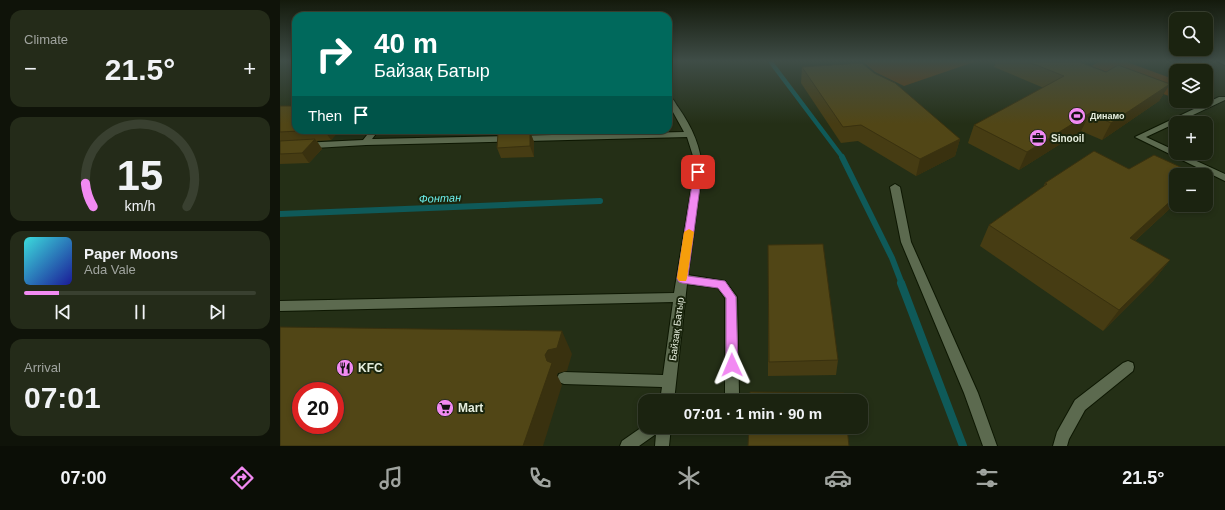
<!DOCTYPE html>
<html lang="en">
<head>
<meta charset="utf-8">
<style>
  :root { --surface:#1b2310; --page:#242b19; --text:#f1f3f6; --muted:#a0a49f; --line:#394030; --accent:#f28af2 }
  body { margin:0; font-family:Arial,sans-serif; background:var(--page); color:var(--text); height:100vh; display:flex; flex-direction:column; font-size:15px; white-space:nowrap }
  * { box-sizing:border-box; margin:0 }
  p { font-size:13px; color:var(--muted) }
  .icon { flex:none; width:22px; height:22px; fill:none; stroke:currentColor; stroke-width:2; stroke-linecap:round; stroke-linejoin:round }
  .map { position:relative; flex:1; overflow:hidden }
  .side { display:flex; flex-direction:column; gap:10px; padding:10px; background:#0f1309; width:280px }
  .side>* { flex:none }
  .hud { position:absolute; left:12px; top:12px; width:380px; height:122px; border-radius:12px; box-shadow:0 2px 6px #0003,0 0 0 1px var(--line); background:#00695c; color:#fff; overflow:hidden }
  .buttons { position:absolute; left:889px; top:12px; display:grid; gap:8px }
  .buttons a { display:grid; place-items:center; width:44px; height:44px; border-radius:8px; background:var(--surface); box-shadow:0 2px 6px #0003,0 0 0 1px var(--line); font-size:20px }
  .speed { position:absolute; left:12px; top:382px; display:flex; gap:8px; font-size:20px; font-weight:700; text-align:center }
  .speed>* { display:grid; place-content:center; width:52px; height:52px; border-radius:50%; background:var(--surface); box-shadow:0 2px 6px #0003,0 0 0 1px var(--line); line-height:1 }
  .speed .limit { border:6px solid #d22; background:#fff; color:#111 }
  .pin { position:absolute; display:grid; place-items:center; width:34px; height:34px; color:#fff; margin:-17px; border-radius:8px; box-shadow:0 2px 6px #0006 }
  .me { position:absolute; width:44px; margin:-22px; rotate:359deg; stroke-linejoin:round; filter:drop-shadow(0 0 3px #0008) }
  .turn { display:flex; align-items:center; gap:14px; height:84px; padding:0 16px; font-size:18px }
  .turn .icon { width:52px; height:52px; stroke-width:2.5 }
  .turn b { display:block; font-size:28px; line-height:34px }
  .then { display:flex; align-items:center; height:38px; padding:0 16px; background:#0003; gap:8px; font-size:15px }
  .big { font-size:30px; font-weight:600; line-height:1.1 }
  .side .widget { flex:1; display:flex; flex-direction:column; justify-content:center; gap:6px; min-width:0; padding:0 14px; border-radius:12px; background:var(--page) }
  .side .dial { align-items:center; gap:0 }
  .dial svg { height:104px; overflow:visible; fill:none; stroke:var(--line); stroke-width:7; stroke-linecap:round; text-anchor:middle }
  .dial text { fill:var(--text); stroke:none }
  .song { display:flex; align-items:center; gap:12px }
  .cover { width:48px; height:48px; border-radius:6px; background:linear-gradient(135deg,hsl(180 70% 55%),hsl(240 70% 35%)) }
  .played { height:4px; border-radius:2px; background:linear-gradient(90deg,var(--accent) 15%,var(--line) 15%) }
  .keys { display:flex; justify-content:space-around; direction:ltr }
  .heat { display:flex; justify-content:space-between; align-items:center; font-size:22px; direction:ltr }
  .trip { position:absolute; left:358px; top:394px; width:230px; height:40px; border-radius:12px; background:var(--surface); box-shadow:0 2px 6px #0003,0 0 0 1px var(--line); font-weight:600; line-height:40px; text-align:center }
  .dock { display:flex; height:64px; justify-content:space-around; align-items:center; background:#0b0e06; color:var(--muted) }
  .dock .icon { width:28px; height:28px }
  .dock .on { color:var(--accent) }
  .dock b { font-size:18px; color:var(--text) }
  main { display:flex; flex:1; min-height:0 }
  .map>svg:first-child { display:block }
</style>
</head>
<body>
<main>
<section class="side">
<div class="widget"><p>Climate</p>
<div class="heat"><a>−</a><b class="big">21.5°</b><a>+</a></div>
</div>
<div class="widget dial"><svg viewBox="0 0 100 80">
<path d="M14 69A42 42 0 1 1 86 69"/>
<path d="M14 69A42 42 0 0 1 8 51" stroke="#f28af2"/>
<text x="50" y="56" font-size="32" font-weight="700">15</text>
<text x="50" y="72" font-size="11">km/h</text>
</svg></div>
<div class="widget">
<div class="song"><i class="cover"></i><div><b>Paper Moons</b><p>Ada Vale</p></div></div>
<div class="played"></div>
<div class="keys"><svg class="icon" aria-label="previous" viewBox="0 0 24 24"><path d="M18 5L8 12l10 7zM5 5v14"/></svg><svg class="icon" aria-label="pause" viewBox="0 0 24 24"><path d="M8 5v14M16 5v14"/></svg><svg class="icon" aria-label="next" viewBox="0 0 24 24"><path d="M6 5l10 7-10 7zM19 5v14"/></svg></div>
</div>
<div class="widget"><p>Arrival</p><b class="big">07:01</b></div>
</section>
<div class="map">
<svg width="945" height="446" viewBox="0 0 945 446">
  <rect width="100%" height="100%" fill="#242f16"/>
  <!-- green -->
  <path fill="#5c370a" d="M 582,61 L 697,61 L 624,86 L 595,72 Z
    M 821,61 L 844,61 L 896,80 L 896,97 L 894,98 L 811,66 Z"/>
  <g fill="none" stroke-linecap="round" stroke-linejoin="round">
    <!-- stream-far2 -->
    <path stroke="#0f5a59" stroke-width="4.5" d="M 490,61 L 563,158"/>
    <!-- stream-far1 -->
    <path stroke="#0f5a59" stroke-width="6" d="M 562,157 L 612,258 L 622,284
      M 0,214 L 320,201"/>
    <!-- stream -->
    <path stroke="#0f5a59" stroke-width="8" d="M 621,283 L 683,446"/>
    <defs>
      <path id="minor" d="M 937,61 L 945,61 L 945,65 Z
        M 388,96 C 393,97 395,103 398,107 C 412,127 422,148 422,172 L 408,275 L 445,281 L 457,297 L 459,393 L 457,397 L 452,399 L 447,397 L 445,393 L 445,298 L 438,288 L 407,284 L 394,401 L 380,401 L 382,387 L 284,384 L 279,382 L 277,378 L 279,374 L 284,372 L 383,375 L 393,302 L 0,311 L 0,301 L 394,293 L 414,172 L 413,156 L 407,137 L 86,145 L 0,150 L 0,144 L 83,140 L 91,130 L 99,130 L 92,139 L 404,132 L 388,103 Z
        M 939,97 L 945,97 L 945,100 L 866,137 L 896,151 L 896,153 L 899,153 L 945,174 L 945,181 L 855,137 Z
        M 615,184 L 620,187 L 631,242 L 698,393 L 717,446 L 703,446 L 684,393 L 621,242 L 610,187 Z
        M 848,361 L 853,363 L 854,367 L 853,371 L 805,410 L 789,439 L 787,446 L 773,446 L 777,432 L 795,400 L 843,363 Z
        M 365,425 L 365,427 L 391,427 L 389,446 L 375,446 L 376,434 L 359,446 L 340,446 L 342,441 Z"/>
    </defs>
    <!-- minor casing -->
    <use href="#minor" stroke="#0d1702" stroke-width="2"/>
    <!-- minor -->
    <use href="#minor" fill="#5c6a4f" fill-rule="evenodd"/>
  </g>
  <!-- wall -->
  <path fill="#463c13" d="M 716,61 L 797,61 L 826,72 L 890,84 L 879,101 L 822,140 L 801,131 L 739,170 L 688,143 L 694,125 L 764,88 L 714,67 Z
    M 522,67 L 594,73 L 680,139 L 675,156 L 636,176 L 578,141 L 561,143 L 521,83 Z
    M 0,106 L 16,130 L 60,130 L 51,140 L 37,141 L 42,149 L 29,163 L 0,164 Z
    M 222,130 L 254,130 L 254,134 L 251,134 L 254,142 L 254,157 L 221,158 L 217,148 L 223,133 Z
    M 849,169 L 896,175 L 896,203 L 855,241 L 890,260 L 873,281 L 823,331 L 700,246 L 709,225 L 763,187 L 765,183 Z
    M 488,245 L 558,360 L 556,375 L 488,376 Z"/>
  <!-- shaded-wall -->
  <path fill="#39310f" d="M 890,84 L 879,101 L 822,140 L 831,123 Z
    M 810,113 L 801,131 L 739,170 L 747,152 Z
    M 44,130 L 60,130 L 51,140 Z
    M 250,132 L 254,142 L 254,157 L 250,146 Z
    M 35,139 L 42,149 L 29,163 L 22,153 Z
    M 680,139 L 675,156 L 636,176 L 640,159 Z
    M 896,196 L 896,203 L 835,259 L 850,238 Z
    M 890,260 L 873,281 L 823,331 L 839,310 Z
    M 282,331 L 292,354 L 287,371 L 278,373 L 277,375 L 282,385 L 263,446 L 243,446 L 267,361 L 265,355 Z"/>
  <!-- building -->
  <path fill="#514616" stroke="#39310f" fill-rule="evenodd" d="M 746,61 L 797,61 L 826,72 L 838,65 L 890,84 L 831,123 L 810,113 L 747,152 L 694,125 L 784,76 Z
    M 582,63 L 594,73 L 615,83 L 680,139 L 640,159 L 581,125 L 563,127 L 522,67 Z
    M 0,106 L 16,106 L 16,130 L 38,130 L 0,132 Z
    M 250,132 L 250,146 L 217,148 L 218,133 Z
    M 35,139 L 22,153 L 0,154 L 0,141 Z
    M 814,151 L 849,169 L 874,155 L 918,175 L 896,175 L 896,196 L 850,238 L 890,260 L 839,310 L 709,225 L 767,184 L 765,183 Z
    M 543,244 L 558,360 L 489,362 L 488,245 Z
    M 0,327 L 282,331 L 277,348 L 268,350 L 265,355 L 267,361 L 272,363 L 243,446 L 0,446 ZM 21,391 L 55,391 L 55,425 L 21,425 Z
    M 470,392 L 564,393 L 564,401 L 470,401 Z
    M 469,427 L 567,427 L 569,446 L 468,446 Z"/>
  <!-- sky -->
  <linearGradient id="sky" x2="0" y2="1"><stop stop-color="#141a0c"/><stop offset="0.49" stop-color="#3f4d47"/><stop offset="1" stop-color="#3f4d47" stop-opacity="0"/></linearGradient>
  <rect width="945" height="124" fill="url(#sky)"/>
  <!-- route -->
  <path fill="#f28af2" stroke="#9d5a9d" d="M 418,169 L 422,172 L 408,276 L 445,281 L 456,297 L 458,365 L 456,369 L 452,371 L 448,369 L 446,365 L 446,298 L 438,288 L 402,283 L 399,282 L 397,279 L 414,172 Z"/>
  <!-- slow -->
  <path fill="#f59e0b" d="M 409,229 L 414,232 L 407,278 L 406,281 L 399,281 L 397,278 L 404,232 Z"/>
  <!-- icons -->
  <defs>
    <symbol id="stadium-disc" viewBox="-11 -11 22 22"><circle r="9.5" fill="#f28af2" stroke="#1a250d"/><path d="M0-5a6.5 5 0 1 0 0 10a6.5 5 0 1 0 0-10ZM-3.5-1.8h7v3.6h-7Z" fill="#111"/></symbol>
    <symbol id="office-disc" viewBox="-11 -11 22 22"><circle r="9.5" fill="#f28af2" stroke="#1a250d"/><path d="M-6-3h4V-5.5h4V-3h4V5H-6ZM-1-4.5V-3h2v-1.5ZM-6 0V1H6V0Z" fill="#111"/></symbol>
    <symbol id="restaurant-disc" viewBox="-11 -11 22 22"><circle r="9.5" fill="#f28af2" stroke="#1a250d"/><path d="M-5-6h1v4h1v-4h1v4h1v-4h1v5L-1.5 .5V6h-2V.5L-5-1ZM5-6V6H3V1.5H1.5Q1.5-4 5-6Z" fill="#111"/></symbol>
    <symbol id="supermarket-disc" viewBox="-11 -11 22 22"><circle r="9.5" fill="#f28af2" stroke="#1a250d"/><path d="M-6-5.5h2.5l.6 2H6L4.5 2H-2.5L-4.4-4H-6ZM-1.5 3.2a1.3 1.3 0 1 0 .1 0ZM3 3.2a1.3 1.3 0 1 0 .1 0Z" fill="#111"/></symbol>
  </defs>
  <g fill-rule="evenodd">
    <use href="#stadium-disc" x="787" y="106" width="20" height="20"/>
    <use href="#office-disc" x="748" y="128" width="20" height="20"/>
    <use href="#restaurant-disc" x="55" y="358" width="20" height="20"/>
    <use href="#supermarket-disc" x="155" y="398" width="20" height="20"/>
  </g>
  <g text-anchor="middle" stroke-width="4" stroke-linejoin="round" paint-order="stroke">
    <!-- far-poi labels -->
    <g font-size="9" font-weight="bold" fill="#e5eddd" stroke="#1a250d" text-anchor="start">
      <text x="810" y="119">Динамо</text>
    </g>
    <!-- poi labels -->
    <g font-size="10" font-weight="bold" fill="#e5eddd" stroke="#1a250d" text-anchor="start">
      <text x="771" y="142">Sinooil</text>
    </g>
    <!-- street labels -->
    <g font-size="10" fill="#e5eddd" stroke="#1a250d">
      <text transform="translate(396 329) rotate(-83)" y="4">Байзақ Батыр</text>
    </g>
    <!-- water labels -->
    <g font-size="11" font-style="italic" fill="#6ceeec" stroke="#1a250d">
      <text transform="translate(160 198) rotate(-2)" y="4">Фонтан</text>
    </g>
    <!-- near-poi labels -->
    <g font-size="12" font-weight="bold" fill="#e5eddd" stroke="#1a250d" text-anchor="start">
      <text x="78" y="372">KFC</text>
      <text x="178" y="412">Mart</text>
    </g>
  </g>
</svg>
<div class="buttons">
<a><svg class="icon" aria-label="search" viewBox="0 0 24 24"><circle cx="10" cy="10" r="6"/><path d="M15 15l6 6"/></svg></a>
<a><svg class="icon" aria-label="layers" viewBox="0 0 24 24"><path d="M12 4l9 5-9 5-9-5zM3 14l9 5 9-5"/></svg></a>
<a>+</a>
<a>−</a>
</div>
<div class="speed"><div class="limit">20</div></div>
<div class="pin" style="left:418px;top:172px;background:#d93025"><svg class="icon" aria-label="arrive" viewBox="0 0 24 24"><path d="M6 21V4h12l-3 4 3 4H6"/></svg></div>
<svg class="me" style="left:452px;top:365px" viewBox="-20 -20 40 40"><path d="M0-17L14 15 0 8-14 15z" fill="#f28af2" stroke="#fff" stroke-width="4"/></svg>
<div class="trip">07:01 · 1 min · 90 m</div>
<div class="hud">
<div class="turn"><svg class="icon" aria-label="right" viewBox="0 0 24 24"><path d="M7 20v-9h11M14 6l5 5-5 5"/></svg><div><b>40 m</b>Байзақ Батыр</div></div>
<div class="then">Then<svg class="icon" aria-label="arrive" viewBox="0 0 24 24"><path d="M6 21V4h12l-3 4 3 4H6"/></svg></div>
</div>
</div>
</main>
<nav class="dock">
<b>07:00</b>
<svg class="icon on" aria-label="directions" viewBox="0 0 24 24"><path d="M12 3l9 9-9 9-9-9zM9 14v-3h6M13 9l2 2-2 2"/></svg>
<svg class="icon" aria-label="music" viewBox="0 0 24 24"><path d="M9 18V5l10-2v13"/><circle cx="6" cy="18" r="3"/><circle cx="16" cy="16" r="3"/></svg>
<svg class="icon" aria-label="phone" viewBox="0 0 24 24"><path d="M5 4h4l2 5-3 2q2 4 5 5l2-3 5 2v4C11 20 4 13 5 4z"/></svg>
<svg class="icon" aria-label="climate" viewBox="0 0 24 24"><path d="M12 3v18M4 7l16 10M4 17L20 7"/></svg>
<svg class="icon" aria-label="car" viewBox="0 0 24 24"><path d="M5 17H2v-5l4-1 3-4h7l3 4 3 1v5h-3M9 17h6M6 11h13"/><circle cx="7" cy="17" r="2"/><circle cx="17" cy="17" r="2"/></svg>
<svg class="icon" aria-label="filters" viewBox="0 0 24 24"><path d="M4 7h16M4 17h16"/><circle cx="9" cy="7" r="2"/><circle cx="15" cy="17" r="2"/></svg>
<b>21.5°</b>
</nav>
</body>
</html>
